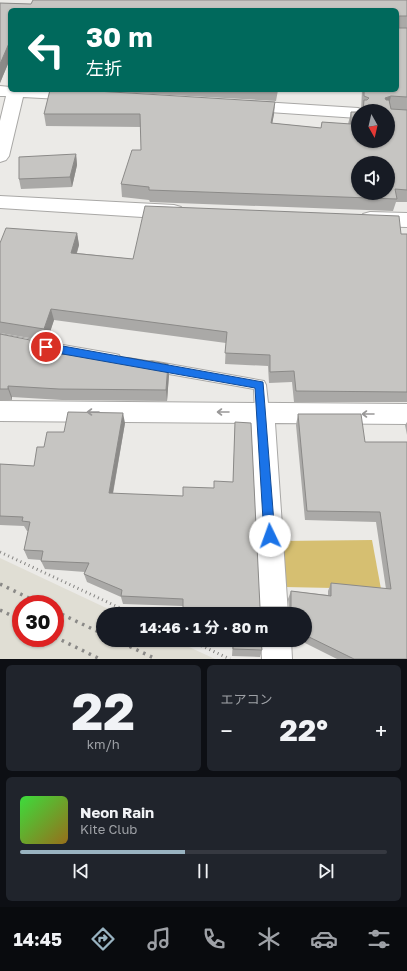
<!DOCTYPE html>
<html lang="ja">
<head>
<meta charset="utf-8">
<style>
  :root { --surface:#171b24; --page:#20242c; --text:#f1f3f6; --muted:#9ea1a6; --line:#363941; --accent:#99b3c1 }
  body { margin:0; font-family:"Golos Text","Noto Sans JP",sans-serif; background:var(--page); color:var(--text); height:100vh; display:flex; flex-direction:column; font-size:15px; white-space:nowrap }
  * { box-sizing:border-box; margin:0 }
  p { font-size:13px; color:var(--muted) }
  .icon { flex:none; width:22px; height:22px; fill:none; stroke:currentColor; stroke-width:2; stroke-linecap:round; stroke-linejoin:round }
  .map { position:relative; height:659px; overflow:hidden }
  .side { display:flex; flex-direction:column; gap:6px; padding:6px; background:#0d0f14; flex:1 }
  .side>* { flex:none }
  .hud { position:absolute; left:8px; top:8px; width:391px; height:84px; border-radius:6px; box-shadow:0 1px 3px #0004; background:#00695c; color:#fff; overflow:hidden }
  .needle { width:26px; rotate:172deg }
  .controls { position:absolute; left:351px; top:104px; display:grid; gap:8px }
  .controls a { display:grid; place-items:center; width:44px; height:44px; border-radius:50%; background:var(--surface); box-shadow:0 1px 3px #0004; font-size:20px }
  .speed { position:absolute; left:12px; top:595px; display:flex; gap:8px; font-size:20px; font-weight:700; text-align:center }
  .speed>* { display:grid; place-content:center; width:52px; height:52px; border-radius:50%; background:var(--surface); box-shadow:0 1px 3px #0004; line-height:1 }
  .speed .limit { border:6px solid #d22; background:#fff; color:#111 }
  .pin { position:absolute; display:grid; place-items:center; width:34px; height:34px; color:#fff; margin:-17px; border:2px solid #fff; border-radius:50%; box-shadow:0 1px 4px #0007 }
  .me { position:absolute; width:44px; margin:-22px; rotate:357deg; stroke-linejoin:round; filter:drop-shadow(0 0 3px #0008) }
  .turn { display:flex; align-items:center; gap:14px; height:84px; padding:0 12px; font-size:18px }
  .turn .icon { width:52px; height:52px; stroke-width:2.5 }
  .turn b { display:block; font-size:28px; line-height:34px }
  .big { font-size:30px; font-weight:700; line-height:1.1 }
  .side .card { flex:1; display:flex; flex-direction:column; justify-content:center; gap:6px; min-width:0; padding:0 14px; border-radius:6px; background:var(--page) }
  .side .dial { align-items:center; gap:0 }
  .dial b { font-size:52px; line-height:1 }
  .song { display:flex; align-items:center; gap:12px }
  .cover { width:48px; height:48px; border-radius:6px; background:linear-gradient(135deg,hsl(120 70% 55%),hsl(40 70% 35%)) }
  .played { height:4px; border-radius:2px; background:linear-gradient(90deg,var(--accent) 45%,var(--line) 45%) }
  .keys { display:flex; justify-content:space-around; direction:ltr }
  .heat { display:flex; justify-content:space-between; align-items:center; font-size:22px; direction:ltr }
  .side .tiles { flex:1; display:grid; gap:6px; grid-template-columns:1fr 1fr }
  .card:last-child { grid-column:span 2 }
  .trip { position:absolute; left:96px; top:607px; width:216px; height:40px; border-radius:20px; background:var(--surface); box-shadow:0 1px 3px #0004; font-weight:700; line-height:40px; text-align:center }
  .dock { display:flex; height:64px; justify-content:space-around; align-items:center; background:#090b0e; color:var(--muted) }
  .dock .icon { width:28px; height:28px }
  .dock .selected { color:var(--accent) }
  .dock b { font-size:18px; color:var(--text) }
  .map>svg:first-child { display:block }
</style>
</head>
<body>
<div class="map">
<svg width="407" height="659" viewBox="0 0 407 659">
  <rect width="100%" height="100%" fill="#ebeae7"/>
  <!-- built -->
  <path fill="#e0ded4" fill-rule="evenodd" d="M 0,558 L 119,614 L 103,614 L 103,640 L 174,640 L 215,659 L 0,659 ZM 21,604 L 55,604 L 55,638 L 21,638 Z"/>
  <!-- green -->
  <path fill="#d6bf71" d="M 372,540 L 381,589 L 285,587 L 280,541 Z"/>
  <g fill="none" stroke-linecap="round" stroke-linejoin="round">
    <defs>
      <path id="service" d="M 0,334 L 115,354 L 119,355 L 121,359 L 119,363 L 115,364 L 0,344 Z
        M 152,361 L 264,381 L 266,385 L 269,412 L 267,416 L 262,418 L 257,416 L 255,412 L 254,389 L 152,371 L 148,370 L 146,366 L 148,362 Z"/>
      <path id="minor" d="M 0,86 L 10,87 L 10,90 L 79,90 L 85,91 L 87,95 L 85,99 L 79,100 L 23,97 L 9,156 L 6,160 L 0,162 L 0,121 L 6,96 L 0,96 Z
        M 245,101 L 358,108 L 365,111 L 358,111 L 358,118 L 239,110 L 237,106 L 239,102 Z
        M 0,196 L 174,205 L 181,207 L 184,212 L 181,217 L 174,219 L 0,208 Z
        M 370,212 L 407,213 L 407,227 L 370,226 L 363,224 L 360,219 L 363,214 Z
        M 0,401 L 407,404 L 407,424 L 275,423 L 288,614 L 260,614 L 251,423 L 0,421 Z
        M 261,640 L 291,640 L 292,659 L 262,659 Z"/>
    </defs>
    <!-- service casing -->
    <use href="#service" stroke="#a9a8a6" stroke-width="2"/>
    <!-- minor casing -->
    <use href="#minor" stroke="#a9a8a6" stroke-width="2"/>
    <!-- path -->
    <path stroke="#878684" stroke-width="3" stroke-dasharray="1 3.5" stroke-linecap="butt" d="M 0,552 L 133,614
      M 189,640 L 230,659"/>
    <!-- service -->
    <use href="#service" fill="#fff" fill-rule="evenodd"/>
    <!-- minor -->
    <use href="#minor" fill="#fff" fill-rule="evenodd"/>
    <!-- rail -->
    <path stroke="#8a8987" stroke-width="3.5" stroke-dasharray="2.5 5" stroke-linecap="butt" d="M 0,584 L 41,604
      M 0,610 L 21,620
      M 55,611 L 103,634
      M 55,637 L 100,659
      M 116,640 L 156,659"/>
  </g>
  <!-- wall -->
  <path fill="#aaa9a7" d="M 407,0 L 407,110 L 391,109 L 407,110 L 407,202 L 396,202 L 393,211 L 150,202 L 149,200 L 122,197 L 121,184 L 141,150 L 141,127 L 46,126 L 44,114 L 274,114 L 272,123 L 321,128 L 322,122 L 348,124 L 351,112 L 358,141 L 363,111 L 361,111 L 362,90 L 397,90 L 397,10 L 10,10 L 10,59 L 0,83 L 0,3 L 31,4 Z
    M 81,90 L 278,90 L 276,101 Z
    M 76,154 L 77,165 L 72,187 L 21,189 L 19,179 Z
    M 77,233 L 79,245 L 77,253 L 133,259 L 401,234 L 407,234 L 407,402 L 294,402 L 292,382 L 269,383 L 268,366 L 225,364 L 226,343 L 54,320 L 47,341 L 0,333 L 0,243 Z
    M 0,334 L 44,354 L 169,375 L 167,401 L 62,400 L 12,397 L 12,400 L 0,400 Z
    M 298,414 L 365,442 L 407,442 L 407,659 L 337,659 L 299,640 L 305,640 L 305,614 L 183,606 L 123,604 L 121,597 L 87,582 L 84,574 L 85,572 L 45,569 L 41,561 L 41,560 L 28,559 L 24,550 L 28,531 L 27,531 L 24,526 L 0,525 L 0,464 L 34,466 L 44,447 L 64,432 L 125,423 L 113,494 L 183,496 L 214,488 L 233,482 L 235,422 L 260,607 L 289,607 L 288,599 L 291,591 L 328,595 L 328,591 L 331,583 L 386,589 L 376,522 L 305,520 L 296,425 Z
    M 407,422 L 407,435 L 405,425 Z
    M 233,640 L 261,640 L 262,650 L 260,657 L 232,656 Z"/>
  <!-- shaded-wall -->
  <path fill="#8b8a88" d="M 10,41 L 10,59 L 0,83 L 0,64 Z
    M 391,96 L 388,109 L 385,98 Z
    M 275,102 L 274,114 L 270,136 L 271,123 Z
    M 76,154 L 77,165 L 72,187 L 70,177 Z
    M 77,233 L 79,245 L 73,265 L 71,253 Z
    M 51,309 L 54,320 L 47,341 L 44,329 Z
    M 40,342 L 44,353 L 37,353 Z
    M 168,364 L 169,375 L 167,401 L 166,390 Z
    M 8,386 L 12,397 L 12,400 L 8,389 Z
    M 123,413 L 125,423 L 111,503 L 109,493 Z"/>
  <!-- building -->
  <path fill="#c6c5c2" stroke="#8b8a88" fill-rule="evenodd" d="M 33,0 L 407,0 L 407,16 L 399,16 L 399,28 L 407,28 L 407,97 L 391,96 L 385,98 L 386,100 L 389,100 L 391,109 L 407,110 L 407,190 L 395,189 L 397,199 L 149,190 L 149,187 L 121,184 L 132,150 L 141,150 L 140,114 L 44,114 L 50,90 L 80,90 L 275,102 L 271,123 L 321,128 L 322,122 L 351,124 L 351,112 L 358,112 L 358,141 L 388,141 L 388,111 L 363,111 L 364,100 L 367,100 L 369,98 L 364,96 L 364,90 L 397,90 L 397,10 L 10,10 L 10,41 L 0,64 L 0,3 L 31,4 ZM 358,163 L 388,163 L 388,193 L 358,193 Z
    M 76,154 L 70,177 L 19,179 L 19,157 Z
    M 145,206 L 399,216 L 401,234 L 407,234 L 407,392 L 296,391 L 294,371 L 270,372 L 270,355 L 225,353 L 227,332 L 51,309 L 44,329 L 0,322 L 0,243 L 6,228 L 77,233 L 71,253 L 133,259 Z
    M 0,334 L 40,342 L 37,353 L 131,358 L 168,364 L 166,390 L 59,389 L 8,386 L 8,389 L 0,389 Z
    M 68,412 L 123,413 L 109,493 L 183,496 L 183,487 L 214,488 L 214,481 L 233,482 L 235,422 L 251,423 L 260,607 L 291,607 L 291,591 L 331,596 L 331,583 L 391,589 L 380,512 L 307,511 L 298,414 L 361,414 L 365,442 L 407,442 L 407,659 L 354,659 L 305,635 L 305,614 L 183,614 L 183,599 L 121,596 L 122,590 L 84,574 L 89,563 L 41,561 L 43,551 L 24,550 L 30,522 L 22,521 L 23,517 L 0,516 L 0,464 L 34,466 L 37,447 L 44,447 L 47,432 L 64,432 Z
    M 233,640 L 261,640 L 262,650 L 233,649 Z"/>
  <!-- one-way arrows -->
  <defs><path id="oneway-shaft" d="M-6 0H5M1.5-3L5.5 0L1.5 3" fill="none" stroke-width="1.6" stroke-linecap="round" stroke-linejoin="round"/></defs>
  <g stroke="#999898">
    <use href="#oneway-shaft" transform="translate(93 412) rotate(-180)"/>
    <use href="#oneway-shaft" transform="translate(223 412) rotate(-180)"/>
    <use href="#oneway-shaft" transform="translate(368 414) rotate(-180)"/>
  </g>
  <!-- route -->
  <path fill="#1a73e8" stroke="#114b97" d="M 46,343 L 263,382 L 275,536 L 274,540 L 270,542 L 266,540 L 264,536 L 255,388 L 46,351 L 43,350 L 41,347 L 43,344 Z"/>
</svg>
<div class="controls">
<a><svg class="needle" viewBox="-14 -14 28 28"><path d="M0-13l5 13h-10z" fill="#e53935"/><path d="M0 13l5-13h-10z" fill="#9ea1a6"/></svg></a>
<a><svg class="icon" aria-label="sound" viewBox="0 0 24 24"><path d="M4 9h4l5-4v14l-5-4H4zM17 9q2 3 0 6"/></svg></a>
</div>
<div class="speed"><div class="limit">30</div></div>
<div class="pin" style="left:46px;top:347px;background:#d93025"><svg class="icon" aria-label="arrive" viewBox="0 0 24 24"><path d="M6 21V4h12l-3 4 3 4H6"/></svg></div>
<svg class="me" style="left:270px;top:536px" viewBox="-20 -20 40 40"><circle r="19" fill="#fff"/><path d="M0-13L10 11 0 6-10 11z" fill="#1a73e8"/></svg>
<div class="trip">14:46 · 1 分 · 80 m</div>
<div class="hud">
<div class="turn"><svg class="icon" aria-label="left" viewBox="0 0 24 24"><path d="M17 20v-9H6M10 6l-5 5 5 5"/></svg><div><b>30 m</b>左折</div></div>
</div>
</div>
<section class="side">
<div class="tiles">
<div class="card dial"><b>22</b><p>km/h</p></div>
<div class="card"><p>エアコン</p>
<div class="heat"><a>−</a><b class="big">22°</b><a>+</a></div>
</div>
<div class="card">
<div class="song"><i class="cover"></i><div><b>Neon Rain</b><p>Kite Club</p></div></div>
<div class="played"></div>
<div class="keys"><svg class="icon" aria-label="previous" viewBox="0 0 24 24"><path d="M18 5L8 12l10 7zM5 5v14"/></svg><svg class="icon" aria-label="pause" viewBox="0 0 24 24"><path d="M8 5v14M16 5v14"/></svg><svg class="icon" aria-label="next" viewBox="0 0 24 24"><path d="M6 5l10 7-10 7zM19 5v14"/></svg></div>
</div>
</div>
</section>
<nav class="dock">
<b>14:45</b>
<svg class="icon selected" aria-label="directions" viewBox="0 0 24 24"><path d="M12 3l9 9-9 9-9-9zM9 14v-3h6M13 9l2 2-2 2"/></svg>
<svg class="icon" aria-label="music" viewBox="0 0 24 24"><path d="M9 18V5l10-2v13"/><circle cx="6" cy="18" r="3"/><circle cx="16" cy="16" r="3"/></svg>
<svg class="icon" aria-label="phone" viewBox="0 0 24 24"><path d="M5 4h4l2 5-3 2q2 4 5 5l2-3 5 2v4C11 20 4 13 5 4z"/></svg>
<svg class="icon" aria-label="climate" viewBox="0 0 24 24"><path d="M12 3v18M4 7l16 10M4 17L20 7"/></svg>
<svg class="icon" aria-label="car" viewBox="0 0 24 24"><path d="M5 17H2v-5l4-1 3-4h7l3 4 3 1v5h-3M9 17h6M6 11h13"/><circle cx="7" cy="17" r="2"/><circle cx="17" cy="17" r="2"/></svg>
<svg class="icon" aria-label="filters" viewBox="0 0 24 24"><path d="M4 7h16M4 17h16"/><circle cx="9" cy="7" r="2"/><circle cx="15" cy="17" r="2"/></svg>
</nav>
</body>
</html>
